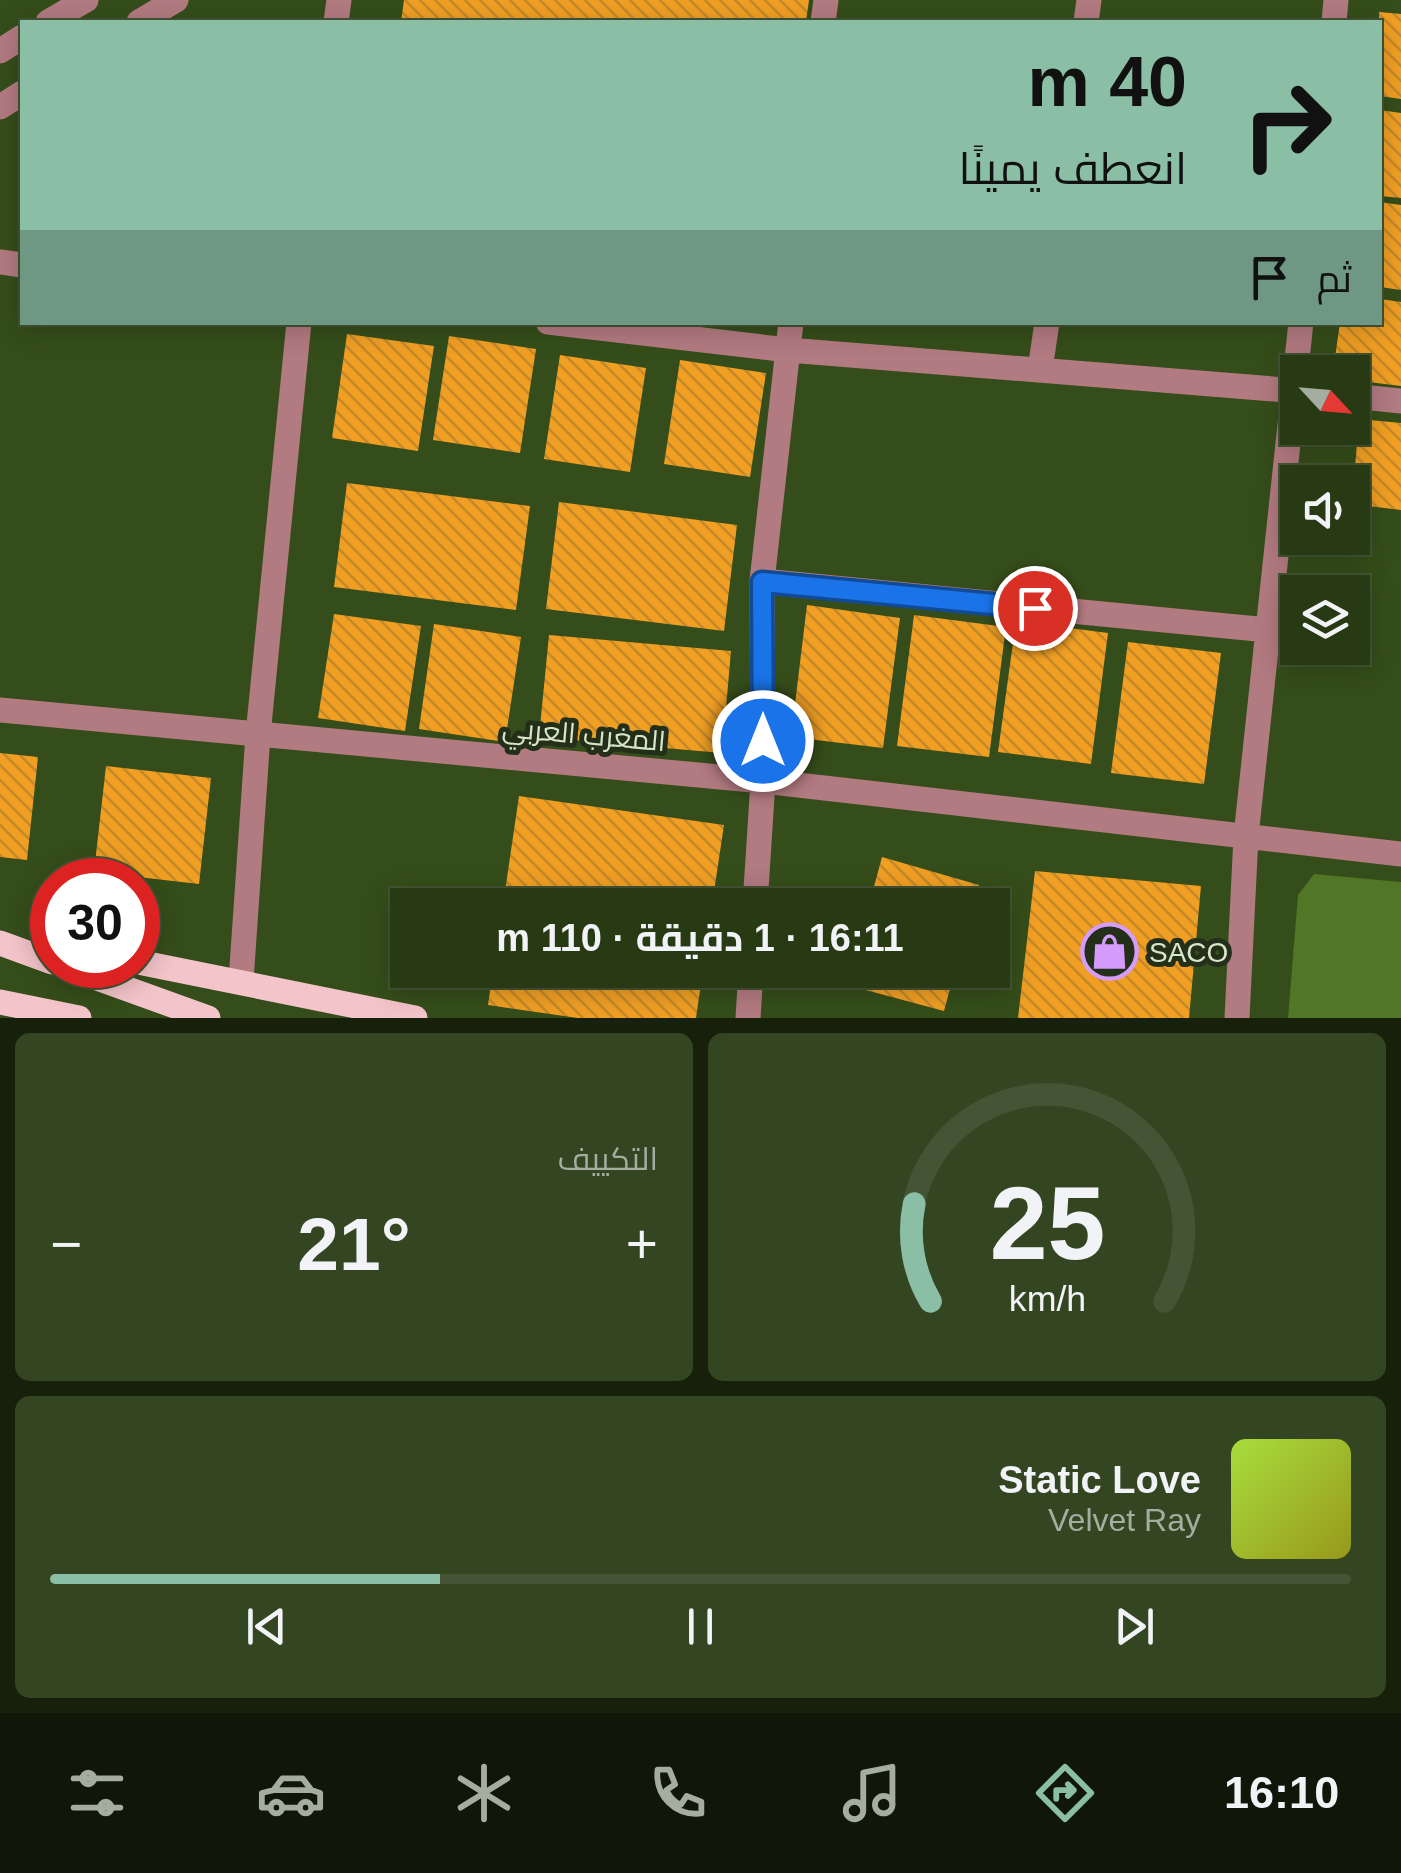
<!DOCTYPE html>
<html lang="ar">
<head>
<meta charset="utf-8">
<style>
  :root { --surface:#283a14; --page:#344522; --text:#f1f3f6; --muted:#a5ada0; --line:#445434; --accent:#8abfa5 }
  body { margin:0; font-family:Helvetica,Cairo,sans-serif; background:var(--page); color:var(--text); direction:rtl; height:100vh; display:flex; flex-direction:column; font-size:38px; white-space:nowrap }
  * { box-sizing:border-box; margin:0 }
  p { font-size:32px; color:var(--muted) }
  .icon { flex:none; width:55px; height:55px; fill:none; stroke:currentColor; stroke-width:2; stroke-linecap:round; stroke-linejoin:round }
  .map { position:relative; height:1018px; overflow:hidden; direction:ltr }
  .panel { display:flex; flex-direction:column; gap:15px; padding:15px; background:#16200b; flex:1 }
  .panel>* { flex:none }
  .top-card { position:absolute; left:20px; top:20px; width:1362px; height:305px; border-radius:0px; box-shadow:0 5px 25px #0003,0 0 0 2px var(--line); direction:rtl; background:#8abfa5; color:#111; overflow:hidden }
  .needle { width:65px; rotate:116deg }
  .buttons { position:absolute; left:1280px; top:355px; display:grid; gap:20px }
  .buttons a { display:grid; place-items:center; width:90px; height:90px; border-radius:0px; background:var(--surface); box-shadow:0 5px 25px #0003,0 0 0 2px var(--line); font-size:50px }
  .speed { position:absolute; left:30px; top:858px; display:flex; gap:20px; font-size:50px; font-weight:700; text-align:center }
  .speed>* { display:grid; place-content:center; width:130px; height:130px; border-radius:50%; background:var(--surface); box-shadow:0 5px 25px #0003,0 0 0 2px var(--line); line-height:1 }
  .speed .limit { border:15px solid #d22; background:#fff; color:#111 }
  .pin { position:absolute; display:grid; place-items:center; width:85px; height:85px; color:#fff; margin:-42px; border:5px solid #fff; border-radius:50%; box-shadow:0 2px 10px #0007 }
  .me { position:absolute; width:110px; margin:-55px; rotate:0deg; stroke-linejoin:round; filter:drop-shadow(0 0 8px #0008) }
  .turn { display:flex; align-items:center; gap:35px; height:210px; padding:0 30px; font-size:45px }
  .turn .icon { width:130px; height:130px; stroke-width:2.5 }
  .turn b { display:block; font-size:70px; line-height:85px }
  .then { display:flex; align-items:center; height:95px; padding:0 30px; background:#0003; gap:20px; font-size:38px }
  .big { font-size:75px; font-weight:700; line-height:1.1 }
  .panel .tile { flex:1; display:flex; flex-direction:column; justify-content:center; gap:15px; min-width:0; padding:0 35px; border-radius:15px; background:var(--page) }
  .panel .dial { align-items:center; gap:0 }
  .dial svg { height:260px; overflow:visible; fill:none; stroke:var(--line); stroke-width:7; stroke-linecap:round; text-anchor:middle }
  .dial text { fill:var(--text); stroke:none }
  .song { display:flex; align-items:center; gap:30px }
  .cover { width:120px; height:120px; border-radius:15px; background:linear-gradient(135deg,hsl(80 70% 55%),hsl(60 70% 35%)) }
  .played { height:10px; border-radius:5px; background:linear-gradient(90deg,var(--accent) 30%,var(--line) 30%) }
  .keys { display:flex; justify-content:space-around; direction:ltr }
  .heat { display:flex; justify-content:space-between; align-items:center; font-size:55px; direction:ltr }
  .panel .tiles { flex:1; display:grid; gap:15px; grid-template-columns:1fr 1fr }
  .tile:last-child { grid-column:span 2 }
  .trip { position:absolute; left:390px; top:888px; width:620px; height:100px; border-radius:0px; background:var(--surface); box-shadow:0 5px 25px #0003,0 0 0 2px var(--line); font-weight:700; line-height:100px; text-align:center; direction:rtl }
  .tabs { display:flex; height:160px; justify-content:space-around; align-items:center; background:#101708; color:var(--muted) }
  .tabs .icon { width:70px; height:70px }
  .tabs .on { color:var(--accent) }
  .tabs b { font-size:45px; color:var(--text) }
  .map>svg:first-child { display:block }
</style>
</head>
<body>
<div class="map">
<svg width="1401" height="1018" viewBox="0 0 1401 1018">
  <defs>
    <pattern id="building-back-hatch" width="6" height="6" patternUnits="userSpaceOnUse" patternTransform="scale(2.5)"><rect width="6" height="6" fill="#f09f23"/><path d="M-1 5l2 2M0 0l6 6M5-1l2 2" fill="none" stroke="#c4882a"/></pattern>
  </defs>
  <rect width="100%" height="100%" fill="#354d1a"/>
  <!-- grass -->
  <path fill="#517726" d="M 1314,874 L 1401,882 L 1401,1018 L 1288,1018 L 1298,895 Z"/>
  <!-- building -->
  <path fill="url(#building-back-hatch)" d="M 404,0 L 809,0 L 806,22 L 401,22 Z
    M 1379,12 L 1401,14 L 1401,99 L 1380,96 Z
    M 1380,110 L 1401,113 L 1401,198 L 1380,196 Z
    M 1380,202 L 1401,205 L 1401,290 L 1380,287 Z
    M 1380,299 L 1401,302 L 1401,386 L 1352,380 L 1352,372 L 1333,372 L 1340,322 L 1380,322 Z
    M 347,334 L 434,346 L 418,451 L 332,438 Z
    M 449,336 L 536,349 L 520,453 L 433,440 Z
    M 560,355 L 646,368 L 630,472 L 544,459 Z
    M 680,360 L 766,373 L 750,477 L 664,464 Z
    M 1359,419 L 1401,423 L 1401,510 L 1352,504 Z
    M 347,483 L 530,506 L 516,610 L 334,587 Z
    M 559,502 L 737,525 L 724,631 L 546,609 Z
    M 807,605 L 900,618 L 883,748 L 791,737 Z
    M 334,614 L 421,626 L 405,731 L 318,718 Z
    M 914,615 L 1006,627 L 989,757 L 897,746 Z
    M 1016,621 L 1108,633 L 1091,764 L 998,752 Z
    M 434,624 L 521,637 L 505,742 L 419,729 Z
    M 549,635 L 731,651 L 722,753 L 539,737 Z
    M 1128,642 L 1221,653 L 1204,784 L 1111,773 Z
    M 0,753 L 38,757 L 27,860 L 0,857 Z
    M 106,766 L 211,778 L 199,884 L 94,872 Z
    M 519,796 L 724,825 L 712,905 L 503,905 Z
    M 882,857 L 979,885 L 973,905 L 869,905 Z
    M 1035,871 L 1201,886 L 1189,1018 L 1018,1018 Z
    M 493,970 L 703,970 L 696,1018 L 578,1018 L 488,1005 Z
    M 851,970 L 955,970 L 944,1011 L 847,985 Z"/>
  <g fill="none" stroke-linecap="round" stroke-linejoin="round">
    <!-- minor -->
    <path stroke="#b27a81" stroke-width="25" d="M 48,22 L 86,0
      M 139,22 L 176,0
      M 336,22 L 339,0
      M 823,22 L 826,0
      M 1086,22 L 1089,0
      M 1334,22 L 1336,0
      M 0,51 L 22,37
      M 0,107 L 22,93
      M 0,262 L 22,265
      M 548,322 L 788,350 L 1298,391
      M 1040,370 L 1047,322
      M 1352,396 L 1401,401
      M 762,581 L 1268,630
      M 0,710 L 763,781 L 1401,854
      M 755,905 L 763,781 L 762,581 L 791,322
      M 241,981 L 258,735 L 299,322
      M 748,1018 L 751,970
      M 1237,1018 L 1246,836 L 1301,322"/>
    <!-- major -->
    <path stroke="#f3c4c9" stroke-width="25" d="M 0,943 L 52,962
      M 138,962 L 415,1018
      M 61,965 L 208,1018
      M 0,1002 L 79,1018"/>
  </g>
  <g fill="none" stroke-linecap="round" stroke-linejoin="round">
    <defs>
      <path id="route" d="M 763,741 L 762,582 L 1035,608"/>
    </defs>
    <!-- route casing -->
    <use href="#route" stroke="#114b97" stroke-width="25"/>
    <!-- route -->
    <use href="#route" stroke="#1a73e8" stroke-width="18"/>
  </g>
  <!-- icons -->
  <defs>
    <symbol id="shop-ring" viewBox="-11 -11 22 22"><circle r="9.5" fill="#242f19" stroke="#d59cfb" stroke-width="1.5"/><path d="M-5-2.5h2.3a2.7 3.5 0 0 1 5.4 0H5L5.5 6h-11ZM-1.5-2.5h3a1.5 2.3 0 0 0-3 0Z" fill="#d59cfb"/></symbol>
  </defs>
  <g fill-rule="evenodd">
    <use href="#shop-ring" x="1078" y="920" width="63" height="63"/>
  </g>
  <g text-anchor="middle" stroke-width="10" stroke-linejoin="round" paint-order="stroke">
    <!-- street labels -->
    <g font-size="28" fill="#d7e6ca" stroke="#242f19">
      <text transform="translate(584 734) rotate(5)" y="10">المغرب العربي</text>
    </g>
    <!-- poi labels -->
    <g font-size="28" fill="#d7e6ca" stroke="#242f19" text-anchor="start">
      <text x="1149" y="962">SACO</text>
    </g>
  </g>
</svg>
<div class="buttons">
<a><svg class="needle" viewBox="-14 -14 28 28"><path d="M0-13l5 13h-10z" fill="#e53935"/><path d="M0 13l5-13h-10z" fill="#a5ada0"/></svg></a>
<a><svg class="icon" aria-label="sound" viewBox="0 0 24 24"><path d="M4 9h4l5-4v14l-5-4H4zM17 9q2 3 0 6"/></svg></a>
<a><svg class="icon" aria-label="layers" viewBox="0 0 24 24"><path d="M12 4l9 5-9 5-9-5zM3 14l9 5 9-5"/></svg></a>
</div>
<div class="speed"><div class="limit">30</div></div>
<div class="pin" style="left:1035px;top:608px;background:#d93025"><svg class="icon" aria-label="arrive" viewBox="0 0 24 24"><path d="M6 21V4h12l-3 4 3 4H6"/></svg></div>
<svg class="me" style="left:763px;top:741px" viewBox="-20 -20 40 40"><circle r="17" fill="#1a73e8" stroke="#fff" stroke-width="3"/><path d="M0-11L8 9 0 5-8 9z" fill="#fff"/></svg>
<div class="trip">16:11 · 1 دقيقة · 110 m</div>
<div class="top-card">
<div class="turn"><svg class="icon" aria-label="right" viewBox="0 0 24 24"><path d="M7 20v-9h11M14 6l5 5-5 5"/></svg><div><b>40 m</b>انعطف يمينًا</div></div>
<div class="then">ثم<svg class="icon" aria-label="arrive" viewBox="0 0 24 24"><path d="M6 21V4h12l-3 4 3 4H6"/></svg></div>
</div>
</div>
<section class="panel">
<div class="tiles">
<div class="tile dial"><svg viewBox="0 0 100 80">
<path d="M14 69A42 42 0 1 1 86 69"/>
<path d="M14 69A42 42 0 0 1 9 39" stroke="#8abfa5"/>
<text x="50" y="56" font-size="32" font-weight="700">25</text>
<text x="50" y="72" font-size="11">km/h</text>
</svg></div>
<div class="tile"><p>التكييف</p>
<div class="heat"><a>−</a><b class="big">21°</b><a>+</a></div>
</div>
<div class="tile">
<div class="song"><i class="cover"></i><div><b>Static Love</b><p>Velvet Ray</p></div></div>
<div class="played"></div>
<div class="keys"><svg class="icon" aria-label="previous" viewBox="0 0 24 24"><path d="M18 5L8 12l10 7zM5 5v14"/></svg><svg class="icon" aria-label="pause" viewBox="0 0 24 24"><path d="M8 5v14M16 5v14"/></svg><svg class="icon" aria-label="next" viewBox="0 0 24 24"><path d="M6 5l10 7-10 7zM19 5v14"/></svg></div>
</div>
</div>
</section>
<nav class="tabs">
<b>16:10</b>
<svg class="icon on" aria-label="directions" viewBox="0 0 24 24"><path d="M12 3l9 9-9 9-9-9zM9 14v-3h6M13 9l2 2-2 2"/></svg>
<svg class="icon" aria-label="music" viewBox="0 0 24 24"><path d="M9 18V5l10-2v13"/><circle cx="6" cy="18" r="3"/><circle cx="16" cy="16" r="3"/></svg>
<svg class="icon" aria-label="phone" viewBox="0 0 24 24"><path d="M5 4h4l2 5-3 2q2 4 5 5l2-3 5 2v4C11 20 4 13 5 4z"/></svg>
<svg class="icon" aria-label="climate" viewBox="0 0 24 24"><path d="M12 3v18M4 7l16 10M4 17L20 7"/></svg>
<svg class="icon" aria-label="car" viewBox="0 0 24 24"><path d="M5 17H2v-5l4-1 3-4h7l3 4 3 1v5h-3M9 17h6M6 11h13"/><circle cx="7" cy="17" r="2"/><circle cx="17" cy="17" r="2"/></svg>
<svg class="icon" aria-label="filters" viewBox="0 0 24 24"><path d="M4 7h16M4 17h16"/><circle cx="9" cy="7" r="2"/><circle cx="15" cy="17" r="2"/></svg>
</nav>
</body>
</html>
